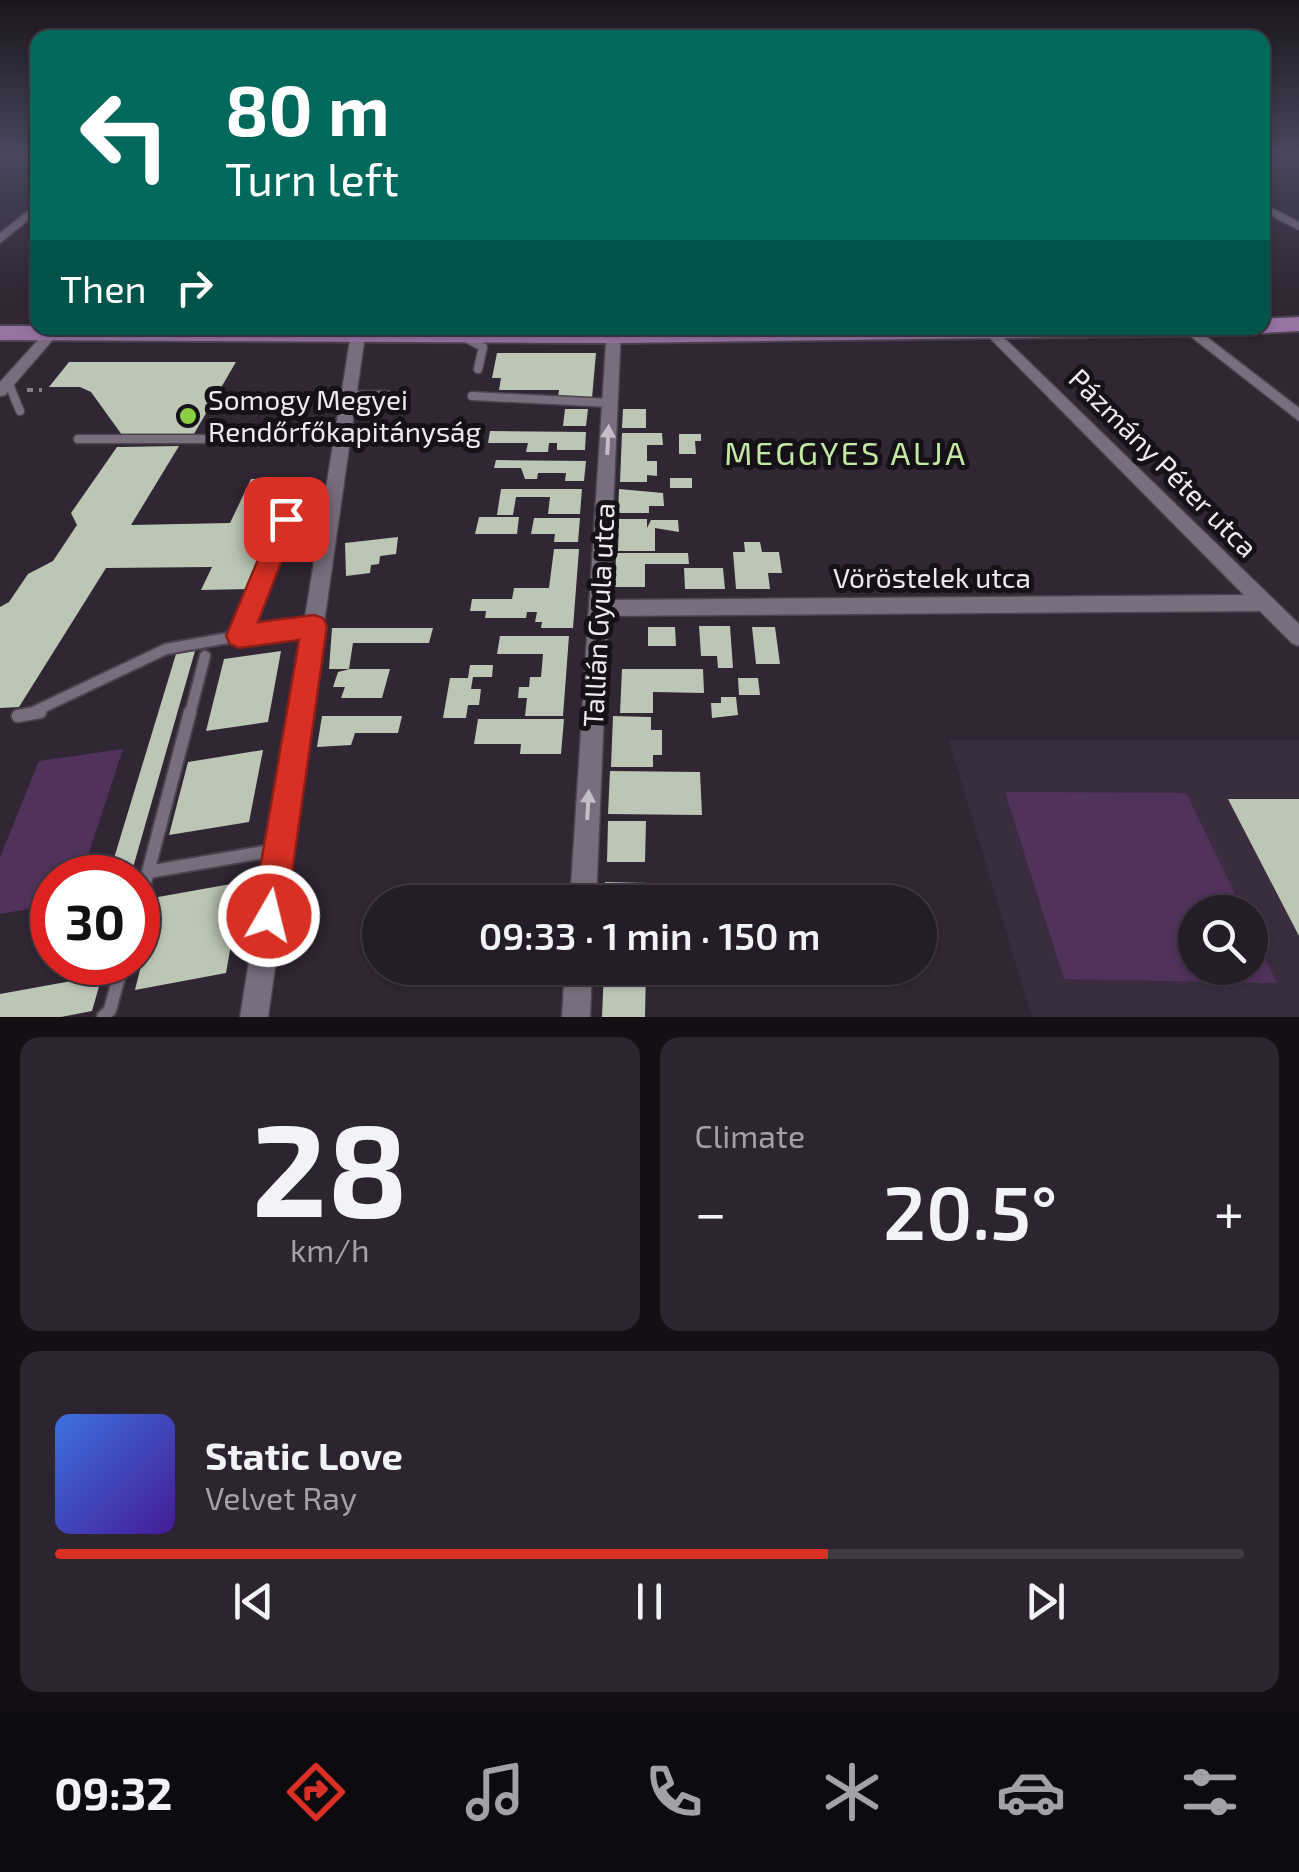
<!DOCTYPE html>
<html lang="en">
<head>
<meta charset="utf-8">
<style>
  :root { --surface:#241c27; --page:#2c252f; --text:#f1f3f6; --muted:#a3a1a7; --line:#413a44; --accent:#d93025 }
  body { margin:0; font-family:"Exo 2",sans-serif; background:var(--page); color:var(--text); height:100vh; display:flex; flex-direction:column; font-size:38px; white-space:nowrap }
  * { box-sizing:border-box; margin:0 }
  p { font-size:32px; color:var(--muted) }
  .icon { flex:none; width:55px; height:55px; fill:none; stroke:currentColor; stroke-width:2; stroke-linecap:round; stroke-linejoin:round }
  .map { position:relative; height:1017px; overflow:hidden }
  .side { display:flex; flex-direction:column; gap:20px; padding:20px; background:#140f15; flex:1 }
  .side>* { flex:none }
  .hud { position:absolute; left:30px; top:30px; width:1240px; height:305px; border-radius:20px; box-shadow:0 2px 8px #0004,0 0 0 2px var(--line); background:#00695c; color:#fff; overflow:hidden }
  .buttons { position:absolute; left:1178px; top:895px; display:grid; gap:20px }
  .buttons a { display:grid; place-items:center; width:90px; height:90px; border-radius:50%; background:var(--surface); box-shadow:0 2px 8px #0004,0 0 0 2px var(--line); font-size:50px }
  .speed { position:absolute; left:30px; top:855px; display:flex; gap:20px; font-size:50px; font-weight:700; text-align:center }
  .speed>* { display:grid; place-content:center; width:130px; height:130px; border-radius:50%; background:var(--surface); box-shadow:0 2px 8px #0004,0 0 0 2px var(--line); line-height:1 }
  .speed .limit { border:15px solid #d22; background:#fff; color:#111 }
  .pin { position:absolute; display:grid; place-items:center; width:85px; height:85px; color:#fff; margin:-42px; border-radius:20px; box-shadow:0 5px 15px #0006 }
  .me { position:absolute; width:110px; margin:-55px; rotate:8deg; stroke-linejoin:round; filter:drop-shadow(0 0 8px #0008) }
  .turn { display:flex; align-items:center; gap:35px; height:210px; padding:0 30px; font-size:45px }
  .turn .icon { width:130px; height:130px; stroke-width:2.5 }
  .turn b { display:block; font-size:70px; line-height:85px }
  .then { display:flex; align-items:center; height:95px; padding:0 30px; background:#0003; gap:20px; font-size:38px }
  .big { font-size:75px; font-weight:600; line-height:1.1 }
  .side .widget { flex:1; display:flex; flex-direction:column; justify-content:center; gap:15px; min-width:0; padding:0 35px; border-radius:20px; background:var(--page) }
  .side .dial { align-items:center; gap:0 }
  .dial b { font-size:130px; line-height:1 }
  .song { display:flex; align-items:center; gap:30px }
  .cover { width:120px; height:120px; border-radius:15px; background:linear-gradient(135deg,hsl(220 70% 55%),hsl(260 70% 35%)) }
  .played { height:10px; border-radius:5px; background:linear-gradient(90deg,var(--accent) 65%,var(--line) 65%) }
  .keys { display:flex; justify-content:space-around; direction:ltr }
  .heat { display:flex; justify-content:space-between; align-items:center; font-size:55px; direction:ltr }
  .side .tiles { flex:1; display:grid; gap:20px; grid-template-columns:1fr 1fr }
  .widget:last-child { grid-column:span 2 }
  .trip { position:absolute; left:362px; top:885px; width:575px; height:100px; border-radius:50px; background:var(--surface); box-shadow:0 2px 8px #0004,0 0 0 2px var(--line); font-weight:600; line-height:100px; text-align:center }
  .tabs { display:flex; height:160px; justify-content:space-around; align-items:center; background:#0e0b10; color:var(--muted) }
  .tabs .icon { width:70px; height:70px }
  .tabs .on { color:var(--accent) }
  .tabs b { font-size:45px; color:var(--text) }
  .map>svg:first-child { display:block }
</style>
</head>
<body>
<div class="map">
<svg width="1299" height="1017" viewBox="0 0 1299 1017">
  <rect width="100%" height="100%" fill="#302634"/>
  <!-- built -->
  <path fill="#3b2d40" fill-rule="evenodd" d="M 949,740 L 1299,740 L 1299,1017 L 1032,1017 ZM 1195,912 L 1250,912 L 1250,968 L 1195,968 Z"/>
  <!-- green -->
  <path fill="#50325b" d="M 123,749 L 81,877 L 52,878 L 52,905 L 0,914 L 0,857 L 39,761 Z
    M 1005,792 L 1186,793 L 1244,912 L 1195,912 L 1195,968 L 1250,968 L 1250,926 L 1277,983 L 1064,979 Z"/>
  <!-- building -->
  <path fill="#bcc6b4" d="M 497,353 L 596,353 L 592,398 L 558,398 L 559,390 L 499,390 L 501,378 L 492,378 Z
    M 69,362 L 236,362 L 191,439 L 122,435 L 91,392 L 80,387 L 49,387 Z
    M 565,409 L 588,409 L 586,426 L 563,426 Z
    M 623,409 L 646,409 L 646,428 L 622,428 Z
    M 490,431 L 586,432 L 585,450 L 557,450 L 557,443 L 549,443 L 548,452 L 526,452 L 528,443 L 488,443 Z
    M 622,433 L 662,433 L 663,445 L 647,445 L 647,461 L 657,461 L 657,476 L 647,475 L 647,482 L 620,482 Z
    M 679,434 L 701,434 L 701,441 L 695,441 L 696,454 L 679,454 Z
    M 179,446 L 131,525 L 230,523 L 251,479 L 296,478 L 250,589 L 201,590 L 212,567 L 106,568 L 19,707 L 0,708 L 0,607 L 9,602 L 28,574 L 53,561 L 77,525 L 71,513 L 117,447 Z
    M 496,460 L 586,461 L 584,481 L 565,481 L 566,473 L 538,473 L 537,479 L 525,479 L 521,468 L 494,468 Z
    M 670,478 L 692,478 L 692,488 L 670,488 Z
    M 501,489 L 582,489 L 580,514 L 548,514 L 550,497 L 516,497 L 513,515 L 497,515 Z
    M 619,489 L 663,493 L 664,506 L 649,506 L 649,513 L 618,513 Z
    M 479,517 L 519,517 L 517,534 L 475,534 Z
    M 534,518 L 580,518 L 578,542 L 554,542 L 555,534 L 531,534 Z
    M 619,519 L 647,519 L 647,528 L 651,520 L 678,520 L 679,532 L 655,528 L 655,551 L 618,551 Z
    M 398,537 L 396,554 L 380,556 L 379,564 L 371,565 L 370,573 L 346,576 L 345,543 Z
    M 744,542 L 760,542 L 762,552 L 779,552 L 782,573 L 768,573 L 770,589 L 736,589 L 733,552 L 745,552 Z
    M 554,549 L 579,549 L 573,628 L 541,628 L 542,622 L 535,622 L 537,612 L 527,612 L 526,618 L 485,618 L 486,611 L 470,611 L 472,599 L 512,599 L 514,588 L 549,588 Z
    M 616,553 L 688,553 L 689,564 L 645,564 L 645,587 L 615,587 Z
    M 684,568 L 723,568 L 725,589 L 685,589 Z
    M 699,626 L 730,626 L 733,668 L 718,668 L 717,656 L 701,656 Z
    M 648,627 L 675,627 L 676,646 L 648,646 Z
    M 752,627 L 775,627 L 780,664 L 756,664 Z
    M 332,628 L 433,628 L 429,643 L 353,643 L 349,669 L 329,669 Z
    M 500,636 L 569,636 L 563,716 L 525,716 L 527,698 L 518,698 L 519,687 L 529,687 L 530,677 L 541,677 L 543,654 L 497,654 Z
    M 195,651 L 130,878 L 108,878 L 176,654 Z
    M 281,651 L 268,722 L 206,731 L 224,659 Z
    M 470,665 L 493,665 L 492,677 L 473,677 L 471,689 L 481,689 L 479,705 L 468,705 L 466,718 L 443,718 L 450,678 L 468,678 Z
    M 350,669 L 390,669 L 382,698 L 341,698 L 345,687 L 333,687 L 338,672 Z
    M 622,669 L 703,669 L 704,693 L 653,692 L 653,713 L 620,713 Z
    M 738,678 L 758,678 L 760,695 L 739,695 Z
    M 721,697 L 736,697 L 738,715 L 712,718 L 711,703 L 721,703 Z
    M 322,716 L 402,716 L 398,733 L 355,733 L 351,745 L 317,747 Z
    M 613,716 L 651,717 L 651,730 L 662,730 L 662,755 L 653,755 L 653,767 L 611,767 Z
    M 478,719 L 564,719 L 561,754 L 520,754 L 521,744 L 474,744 Z
    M 263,750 L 249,822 L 169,835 L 188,762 Z
    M 610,771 L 700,772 L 702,815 L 608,814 Z
    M 1228,799 L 1299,799 L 1299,936 Z
    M 608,821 L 646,821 L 645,862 L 607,862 Z
    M 242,882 L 226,973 L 135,990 L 158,897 Z
    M 605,882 L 649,883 L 649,902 L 604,902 Z
    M 82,962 L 106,962 L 92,1011 L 61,1017 L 0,1017 L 0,994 L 77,980 Z
    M 604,968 L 646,968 L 645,1017 L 602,1017 Z"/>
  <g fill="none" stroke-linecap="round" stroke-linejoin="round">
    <defs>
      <path id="service-far2" d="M 466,338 L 483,347 L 478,369
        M 8,382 L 20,411
        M 347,395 L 387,395
        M 472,396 L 610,403
        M 78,439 L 339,439"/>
      <path id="service-far1" d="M 286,519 L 239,636 L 311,626
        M 29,714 L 166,649 L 239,636
        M 190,714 L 205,656"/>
      <path id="service" d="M 190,712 L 148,872 L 276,850
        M 18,716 L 40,712
        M 138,909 L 148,872
        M 103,1017 L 110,1010 L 123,962"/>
      <path id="minor" d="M 38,203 L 38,212 L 0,243 L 0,233 Z
        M 1262,203 L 1299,222 L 1299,230 L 1262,211 Z
        M 49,328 L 63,328 L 5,395 L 0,396 L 0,382 Z
        M 352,328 L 366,328 L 268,1017 L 240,1017 Z
        M 607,328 L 621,328 L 609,600 L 1244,595 L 980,328 L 994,328 L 1299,624 L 1299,646 L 1292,643 L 1260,611 L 608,616 L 596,902 L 570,902 Z
        M 1180,328 L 1195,328 L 1299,408 L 1299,421 Z
        M 565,968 L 592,968 L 590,1017 L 562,1017 Z"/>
      <path id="primary" d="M 1299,317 L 1299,331 L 1262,333 L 1251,328 L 1262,328 L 1262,319 Z
        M 0,326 L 1246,328 L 1234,335 L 614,343 L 0,340 Z"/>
    </defs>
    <!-- service-far2 casing -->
    <use href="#service-far2" stroke="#4c434f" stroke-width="11"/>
    <!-- service-far1 casing -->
    <use href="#service-far1" stroke="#4c434f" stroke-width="14"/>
    <!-- service casing -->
    <use href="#service" stroke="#4c434f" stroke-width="16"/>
    <!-- minor casing -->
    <use href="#minor" stroke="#4c434f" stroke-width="3"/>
    <!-- primary casing -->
    <use href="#primary" stroke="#4c434f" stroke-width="4"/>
    <!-- path -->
    <path stroke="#877e8a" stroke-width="4" stroke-dasharray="6 6" stroke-linecap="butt" d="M 27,390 L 42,390"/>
    <!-- service-far2 -->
    <use href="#service-far2" stroke="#796e7e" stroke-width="8"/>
    <!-- service-far1 -->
    <use href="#service-far1" stroke="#796e7e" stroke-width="10"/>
    <!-- service -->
    <use href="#service" stroke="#796e7e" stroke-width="12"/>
    <!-- minor -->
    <use href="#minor" fill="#796e7e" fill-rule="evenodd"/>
    <!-- primary -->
    <use href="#primary" fill="#9573a2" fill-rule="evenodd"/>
  </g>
  <!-- one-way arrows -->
  <defs><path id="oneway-solid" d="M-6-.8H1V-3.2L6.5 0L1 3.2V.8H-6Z" transform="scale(2.5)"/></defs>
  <g fill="#c6bec9">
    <use href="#oneway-solid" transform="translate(608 440) rotate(-87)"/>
    <use href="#oneway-solid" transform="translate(588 805) rotate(-87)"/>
  </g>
  <!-- sky -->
  <linearGradient id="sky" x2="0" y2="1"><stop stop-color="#1a151d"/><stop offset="0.52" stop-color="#48475c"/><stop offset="1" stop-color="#48475c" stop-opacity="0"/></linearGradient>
  <rect width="1299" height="297" fill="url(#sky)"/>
  <!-- route -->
  <path fill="#d93025" stroke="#8d1f18" stroke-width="2.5" d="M 286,510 L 298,519 L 258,622 L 314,615 L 323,618 L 327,626 L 286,916 L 281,928 L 269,933 L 257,928 L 252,916 L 299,640 L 239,648 L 230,644 L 226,636 L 275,519 Z"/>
  <!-- markers -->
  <circle fill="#8bce46" stroke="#161117" stroke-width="4" cx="188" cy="416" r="10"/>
  <g text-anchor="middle" stroke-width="10" stroke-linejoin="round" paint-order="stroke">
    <!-- poi labels -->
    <g font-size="28" fill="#efe9f2" stroke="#161117" text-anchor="start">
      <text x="208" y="410">Somogy Megyei<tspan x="208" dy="32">Rendőrfőkapitányság</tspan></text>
    </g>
    <!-- street labels -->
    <g font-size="28" fill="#efe9f2" stroke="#161117">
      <text transform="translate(1163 463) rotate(45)" y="10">Pázmány Péter utca</text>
      <text x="932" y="588">Vöröstelek utca</text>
      <text transform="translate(599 615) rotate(-87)" y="10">Tallián Gyula utca</text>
    </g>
    <!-- quarter labels -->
    <g font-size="32" letter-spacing="2.5" fill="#c3eaa5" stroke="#161117">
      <text x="846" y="465">MEGGYES ALJA</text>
    </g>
  </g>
</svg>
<div class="buttons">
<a><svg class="icon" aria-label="search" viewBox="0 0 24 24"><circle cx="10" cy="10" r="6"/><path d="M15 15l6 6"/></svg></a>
</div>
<div class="speed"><div class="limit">30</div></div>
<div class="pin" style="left:286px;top:519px;background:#d93025"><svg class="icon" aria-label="arrive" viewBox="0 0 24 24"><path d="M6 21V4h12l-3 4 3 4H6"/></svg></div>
<svg class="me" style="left:269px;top:916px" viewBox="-20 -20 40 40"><circle r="17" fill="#d93025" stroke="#fff" stroke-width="3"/><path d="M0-11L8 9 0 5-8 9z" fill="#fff"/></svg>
<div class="trip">09:33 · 1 min · 150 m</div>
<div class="hud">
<div class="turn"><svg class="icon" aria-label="left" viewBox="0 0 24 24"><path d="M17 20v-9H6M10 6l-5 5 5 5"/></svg><div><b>80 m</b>Turn left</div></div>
<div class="then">Then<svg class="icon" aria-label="right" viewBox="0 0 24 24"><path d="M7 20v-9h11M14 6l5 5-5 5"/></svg></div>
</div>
</div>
<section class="side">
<div class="tiles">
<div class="widget dial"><b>28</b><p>km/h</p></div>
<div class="widget"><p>Climate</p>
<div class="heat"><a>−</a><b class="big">20.5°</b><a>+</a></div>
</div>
<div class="widget">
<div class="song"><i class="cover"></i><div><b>Static Love</b><p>Velvet Ray</p></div></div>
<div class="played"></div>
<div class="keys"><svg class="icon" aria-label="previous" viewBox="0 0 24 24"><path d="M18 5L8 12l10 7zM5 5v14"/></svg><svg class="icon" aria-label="pause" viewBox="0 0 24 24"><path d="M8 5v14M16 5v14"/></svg><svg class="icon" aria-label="next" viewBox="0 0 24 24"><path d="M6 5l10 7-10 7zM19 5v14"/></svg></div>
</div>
</div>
</section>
<nav class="tabs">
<b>09:32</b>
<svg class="icon on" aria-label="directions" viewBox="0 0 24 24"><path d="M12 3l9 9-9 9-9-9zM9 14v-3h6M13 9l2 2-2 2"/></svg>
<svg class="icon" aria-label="music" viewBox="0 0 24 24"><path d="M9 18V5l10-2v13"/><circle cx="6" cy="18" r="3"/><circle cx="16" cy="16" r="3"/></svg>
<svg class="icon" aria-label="phone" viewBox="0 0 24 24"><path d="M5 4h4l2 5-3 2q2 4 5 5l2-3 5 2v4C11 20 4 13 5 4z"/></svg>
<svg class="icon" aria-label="climate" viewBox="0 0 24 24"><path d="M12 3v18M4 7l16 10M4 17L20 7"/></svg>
<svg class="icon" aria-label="car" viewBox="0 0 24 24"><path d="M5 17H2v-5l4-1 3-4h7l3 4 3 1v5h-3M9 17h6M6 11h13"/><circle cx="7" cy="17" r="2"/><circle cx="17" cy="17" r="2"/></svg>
<svg class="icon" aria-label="filters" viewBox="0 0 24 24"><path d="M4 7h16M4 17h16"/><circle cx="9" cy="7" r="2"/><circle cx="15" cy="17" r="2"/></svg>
</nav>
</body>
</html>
